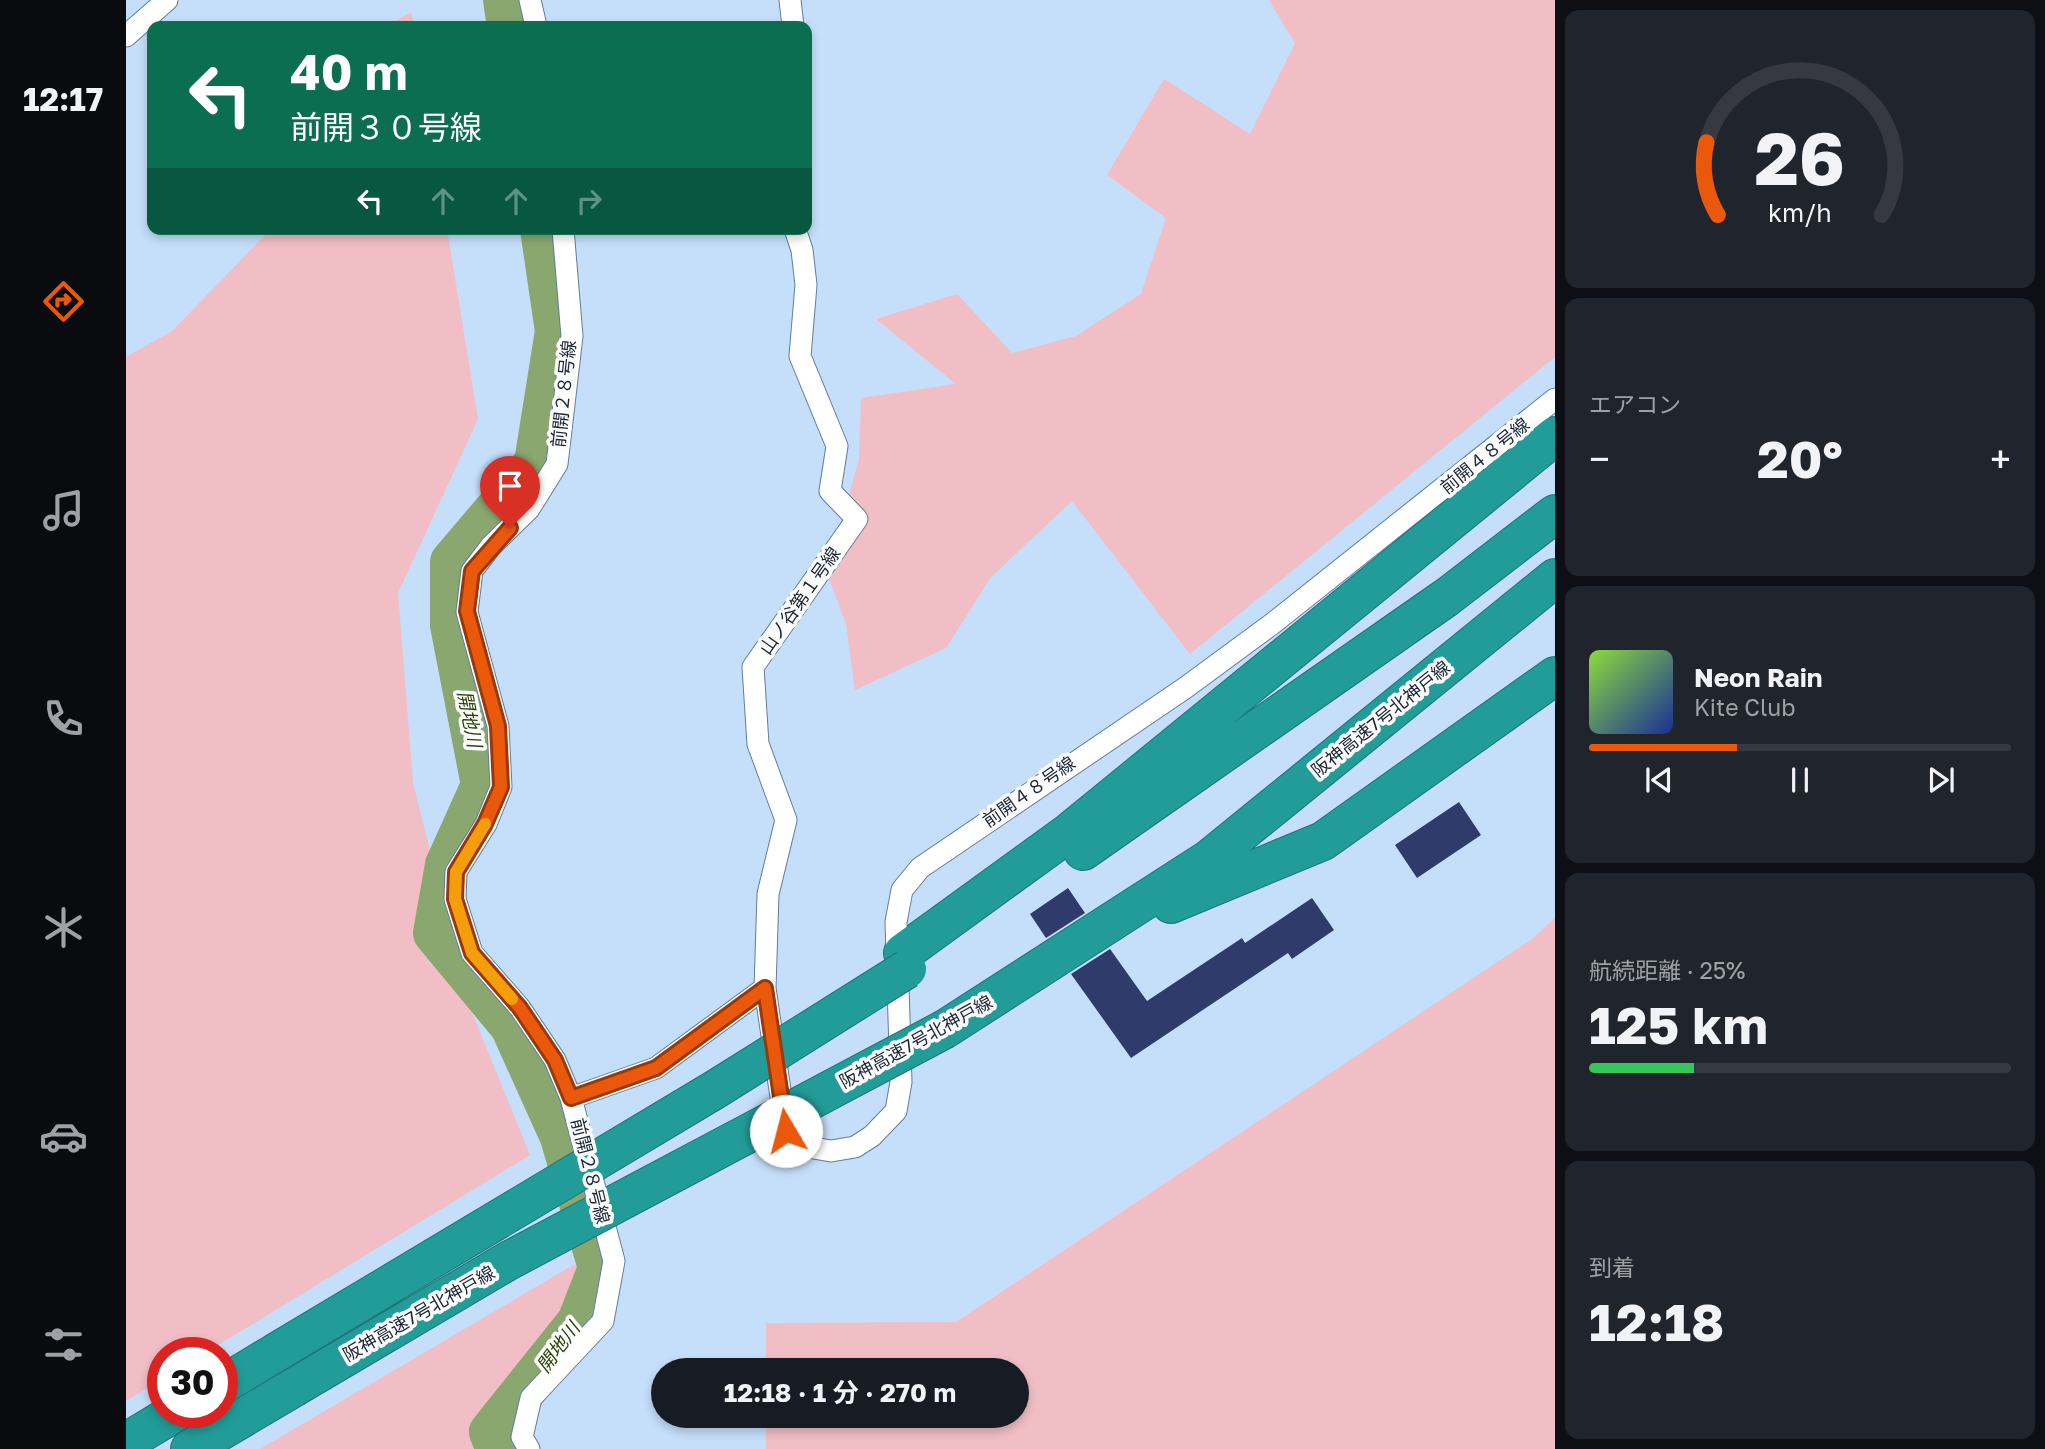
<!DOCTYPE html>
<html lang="ja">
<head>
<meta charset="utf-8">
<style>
  :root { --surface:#171b24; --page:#20242c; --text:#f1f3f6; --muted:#9ea1a6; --line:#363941; --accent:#ea580c }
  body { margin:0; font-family:"Golos Text","Noto Sans JP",sans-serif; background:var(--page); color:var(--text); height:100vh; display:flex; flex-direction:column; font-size:26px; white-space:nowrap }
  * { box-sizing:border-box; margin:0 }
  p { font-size:23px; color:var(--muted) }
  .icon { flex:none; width:38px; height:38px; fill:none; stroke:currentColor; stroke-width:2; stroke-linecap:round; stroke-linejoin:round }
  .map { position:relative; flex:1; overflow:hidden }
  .sheet { display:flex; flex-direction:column; gap:10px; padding:10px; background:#0d0f14; width:490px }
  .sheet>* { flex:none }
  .guide { position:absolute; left:21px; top:21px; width:665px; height:214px; border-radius:14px; box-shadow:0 4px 10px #0003; background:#0b6e4f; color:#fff; overflow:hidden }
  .speed { position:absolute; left:21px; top:1337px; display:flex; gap:14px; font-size:35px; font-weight:700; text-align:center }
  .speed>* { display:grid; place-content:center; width:91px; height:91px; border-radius:50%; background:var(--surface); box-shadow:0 4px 10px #0003; line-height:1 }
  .speed .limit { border:10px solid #d22; background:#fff; color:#111 }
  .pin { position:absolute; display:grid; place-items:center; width:60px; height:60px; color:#fff; margin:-72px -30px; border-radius:50% 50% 50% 0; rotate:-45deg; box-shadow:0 0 7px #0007 }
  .pin .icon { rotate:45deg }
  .me { position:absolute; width:77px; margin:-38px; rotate:352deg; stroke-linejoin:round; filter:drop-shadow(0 0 5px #0008) }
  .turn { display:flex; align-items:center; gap:24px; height:147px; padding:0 28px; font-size:32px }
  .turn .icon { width:91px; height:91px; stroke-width:2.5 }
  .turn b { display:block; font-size:49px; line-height:60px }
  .lanes { display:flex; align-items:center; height:66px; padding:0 28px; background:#0003; justify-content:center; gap:35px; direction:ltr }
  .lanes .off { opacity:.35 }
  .big { font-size:52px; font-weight:700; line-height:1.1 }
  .sheet .widget { flex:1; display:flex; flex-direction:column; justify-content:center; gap:10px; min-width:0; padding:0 24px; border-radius:14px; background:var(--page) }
  .sheet .dial { align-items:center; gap:0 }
  .dial svg { height:182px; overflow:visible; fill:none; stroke:var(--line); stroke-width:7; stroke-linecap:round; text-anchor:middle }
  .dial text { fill:var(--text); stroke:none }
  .song { display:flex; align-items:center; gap:21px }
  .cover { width:84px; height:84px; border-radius:10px; background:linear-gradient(135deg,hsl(90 70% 55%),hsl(230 70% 35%)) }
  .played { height:7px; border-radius:4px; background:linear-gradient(90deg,var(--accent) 35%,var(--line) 35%) }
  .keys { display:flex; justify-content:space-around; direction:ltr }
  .heat { display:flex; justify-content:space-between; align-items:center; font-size:38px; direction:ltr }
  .charge { height:10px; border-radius:5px; background:linear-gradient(90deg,#34c759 25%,var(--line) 0) }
  .trip { position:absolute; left:525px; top:1358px; width:378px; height:70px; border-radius:35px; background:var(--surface); box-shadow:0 4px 10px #0003; font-weight:700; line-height:70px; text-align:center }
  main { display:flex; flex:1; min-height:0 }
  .dock { display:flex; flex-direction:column; width:126px; justify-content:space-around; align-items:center; background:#090b0e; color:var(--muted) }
  .dock .icon { width:49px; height:49px }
  .dock .current { color:var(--accent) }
  .dock b { font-size:32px; color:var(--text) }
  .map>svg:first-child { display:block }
</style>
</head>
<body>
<main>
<nav class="dock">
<b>12:17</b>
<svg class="icon current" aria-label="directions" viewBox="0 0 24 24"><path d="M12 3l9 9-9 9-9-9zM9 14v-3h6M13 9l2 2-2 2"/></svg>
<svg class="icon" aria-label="music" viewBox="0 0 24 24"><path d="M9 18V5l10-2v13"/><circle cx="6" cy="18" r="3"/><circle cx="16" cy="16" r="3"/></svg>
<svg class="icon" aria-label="phone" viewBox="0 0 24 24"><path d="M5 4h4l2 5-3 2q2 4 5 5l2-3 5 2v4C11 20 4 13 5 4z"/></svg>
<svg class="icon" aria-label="climate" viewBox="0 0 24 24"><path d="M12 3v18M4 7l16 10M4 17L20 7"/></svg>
<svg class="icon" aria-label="car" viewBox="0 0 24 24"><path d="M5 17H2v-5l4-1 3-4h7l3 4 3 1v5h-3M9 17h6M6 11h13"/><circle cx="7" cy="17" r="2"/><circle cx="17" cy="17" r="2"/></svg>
<svg class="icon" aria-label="filters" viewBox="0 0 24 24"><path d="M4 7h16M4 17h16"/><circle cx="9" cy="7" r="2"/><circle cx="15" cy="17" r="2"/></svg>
</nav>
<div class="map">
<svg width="1429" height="1449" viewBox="0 0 1429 1449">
  <rect width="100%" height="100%" fill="#c5defa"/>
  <!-- green -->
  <path fill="#f0bec4" d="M 1143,0 L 1429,0 L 1429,357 L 1064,654 L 946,501 L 865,577 L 820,648 L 729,690 L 720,624 L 701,573 L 733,459 L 735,398 L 830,384 L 750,319 L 831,294 L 886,353 L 950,336 L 1015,294 L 1040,218 L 981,175 L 1038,79 L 1124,134 L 1169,43 Z
    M 285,12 L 288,26 L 261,26 Z
    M 145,229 L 321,229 L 352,419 L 272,593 L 287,783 L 343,1005 L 404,1155 L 79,1353 L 37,1353 L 37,1379 L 0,1401 L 0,357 L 46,331 Z
    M 1429,918 L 1429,1449 L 640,1449 L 640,1416 L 891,1416 L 891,1370 L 640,1370 L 640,1323 L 830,1322 L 1405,940 Z
    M 449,1264 L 458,1290 L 376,1419 L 376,1449 L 134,1449 Z"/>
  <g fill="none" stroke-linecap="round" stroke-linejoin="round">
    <!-- river -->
    <path stroke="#8aa770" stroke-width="44" d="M 379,0 L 383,26
      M 372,1449 L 365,1432 L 453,1322 L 474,1268 L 436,1137 L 386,1026 L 309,933 L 321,865 L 357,785 L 326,625 L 326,562 L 410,463 L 431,331 L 416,229"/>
  </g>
  <!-- building -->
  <path fill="#2f3b6a" d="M 1333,802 L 1355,835 L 1291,878 L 1269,845 Z
    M 942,888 L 959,913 L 920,938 L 904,914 Z
    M 1186,898 L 1208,930 L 1166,959 L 1162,953 L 1005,1058 L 945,974 L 984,949 L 1021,1001 L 1116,938 L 1119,943 Z"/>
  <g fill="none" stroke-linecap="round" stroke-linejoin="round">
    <defs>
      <path id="minor" d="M 404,0 L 410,26
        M 664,0 L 667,26
        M 0,36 L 41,0
        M 669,229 L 676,250 L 680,285 L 674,356 L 711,446 L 704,491 L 731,519 L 627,667 L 632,744 L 660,820 L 642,894 L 639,988 L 660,1131 L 676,1146 L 705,1151 L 729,1147 L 746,1136 L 770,1111 L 775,1082 L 770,922 L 776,890 L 794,868 L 1059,688 L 1146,624 L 1429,399
        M 445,1098 L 530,1068 L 639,988
        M 403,1449 L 396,1437 L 405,1398 L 477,1321 L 488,1261 L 445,1098 L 429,1060 L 394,1008 L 346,953 L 329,899 L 330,872 L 360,824 L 375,787 L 372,726 L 341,612 L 346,571 L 365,546 L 403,509 L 431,464 L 446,336 L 437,229"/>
      <path id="motorway" d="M 957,851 L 1321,597 L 1429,514
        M 1045,904 L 1197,841 L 1429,676
        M 777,953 L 941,834 L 1429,436
        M 819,1029 L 1083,859 L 1429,578
        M 96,1385 L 149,1353
        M 0,1442 L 50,1412
        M 64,1449 L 167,1388"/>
    </defs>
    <!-- minor casing -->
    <use href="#minor" stroke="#607d9d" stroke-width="23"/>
    <!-- motorway casing -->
    <use href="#motorway" stroke="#1f7375" stroke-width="40"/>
    <!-- minor -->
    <use href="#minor" stroke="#fff" stroke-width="21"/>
    <!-- motorway -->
    <use href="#motorway" stroke="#229c98" stroke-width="38"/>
    <defs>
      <path id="motorway-bridge" d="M 149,1353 L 590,1089 L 781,969
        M 167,1388 L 382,1261 L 819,1029"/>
    </defs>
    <!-- motorway-bridge casing -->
    <use href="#motorway-bridge" stroke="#1f7375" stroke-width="40" stroke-linecap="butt"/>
    <!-- motorway-bridge -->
    <use href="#motorway-bridge" stroke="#229c98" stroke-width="38"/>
  </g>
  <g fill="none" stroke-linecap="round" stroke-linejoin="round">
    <defs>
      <path id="route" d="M 384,528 L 346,571 L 341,611 L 372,726 L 375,787 L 359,824 L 330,872 L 329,899 L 346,953 L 394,1008 L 429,1060 L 445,1098 L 530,1068 L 639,988 L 660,1131"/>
    </defs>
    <!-- route casing -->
    <use href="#route" stroke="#983908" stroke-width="18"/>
    <!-- route -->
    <use href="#route" stroke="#ea580c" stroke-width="12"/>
    <!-- slow -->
    <path stroke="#f59e0b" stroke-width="12" d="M 359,824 L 330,872 L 329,899 L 346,953 L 386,999"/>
  </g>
  <g text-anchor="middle" stroke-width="7" stroke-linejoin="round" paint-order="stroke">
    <!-- street labels -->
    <g font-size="18" fill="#1a2633" stroke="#fcfcfc">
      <text transform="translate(438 394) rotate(-84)" y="6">前開２８号線</text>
      <text transform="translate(1359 456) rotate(-39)" y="6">前開４８号線</text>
      <text transform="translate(674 601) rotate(-55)" y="6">山ノ谷第１号線</text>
      <text transform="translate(1255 719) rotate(-39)" y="6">阪神高速7号北神戸線</text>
      <text transform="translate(903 792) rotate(-35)" y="6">前開４８号線</text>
      <text transform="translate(790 1042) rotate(-29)" y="6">阪神高速7号北神戸線</text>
      <text transform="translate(464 1171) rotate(76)" y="6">前開２８号線</text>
      <text transform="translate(293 1314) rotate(-30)" y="6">阪神高速7号北神戸線</text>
    </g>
    <!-- water labels -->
    <g font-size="19" font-style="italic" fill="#284305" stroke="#fcfcfc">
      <text transform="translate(344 719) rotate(79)" y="7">開地川</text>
      <text transform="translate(432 1347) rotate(-53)" y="7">開地川</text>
    </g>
  </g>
</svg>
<div class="speed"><div class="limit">30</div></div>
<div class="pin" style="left:384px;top:528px;background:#d93025"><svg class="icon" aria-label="arrive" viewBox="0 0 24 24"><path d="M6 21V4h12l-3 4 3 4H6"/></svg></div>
<svg class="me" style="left:660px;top:1131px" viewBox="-20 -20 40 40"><circle r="19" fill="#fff"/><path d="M0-13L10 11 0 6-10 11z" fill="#ea580c"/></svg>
<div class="trip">12:18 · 1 分 · 270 m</div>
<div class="guide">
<div class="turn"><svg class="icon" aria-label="left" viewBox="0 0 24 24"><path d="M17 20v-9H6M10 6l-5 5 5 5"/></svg><div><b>40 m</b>前開３０号線</div></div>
<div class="lanes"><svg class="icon" aria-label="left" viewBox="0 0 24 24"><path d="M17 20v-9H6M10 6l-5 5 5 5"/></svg><svg class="icon off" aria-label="ahead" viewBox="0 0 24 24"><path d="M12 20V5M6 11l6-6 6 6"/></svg><svg class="icon off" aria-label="ahead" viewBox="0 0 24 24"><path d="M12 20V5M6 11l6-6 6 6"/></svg><svg class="icon off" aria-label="right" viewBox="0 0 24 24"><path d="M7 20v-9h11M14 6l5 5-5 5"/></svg></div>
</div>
</div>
<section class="sheet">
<div class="widget dial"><svg viewBox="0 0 100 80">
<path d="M14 69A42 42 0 1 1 86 69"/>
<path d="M14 69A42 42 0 0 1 9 37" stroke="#ea580c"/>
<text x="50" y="56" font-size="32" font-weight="700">26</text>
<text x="50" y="72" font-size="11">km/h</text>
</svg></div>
<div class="widget"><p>エアコン</p>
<div class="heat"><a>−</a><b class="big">20°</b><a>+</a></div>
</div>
<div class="widget">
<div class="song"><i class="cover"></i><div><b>Neon Rain</b><p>Kite Club</p></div></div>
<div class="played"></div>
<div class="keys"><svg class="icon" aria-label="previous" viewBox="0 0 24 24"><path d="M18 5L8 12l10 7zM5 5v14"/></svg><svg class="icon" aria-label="pause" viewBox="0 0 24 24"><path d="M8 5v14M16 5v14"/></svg><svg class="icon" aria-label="next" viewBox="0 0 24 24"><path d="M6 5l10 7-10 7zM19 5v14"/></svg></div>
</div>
<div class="widget"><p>航続距離 · 25%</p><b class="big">125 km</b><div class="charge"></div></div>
<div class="widget"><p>到着</p><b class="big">12:18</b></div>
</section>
</main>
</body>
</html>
